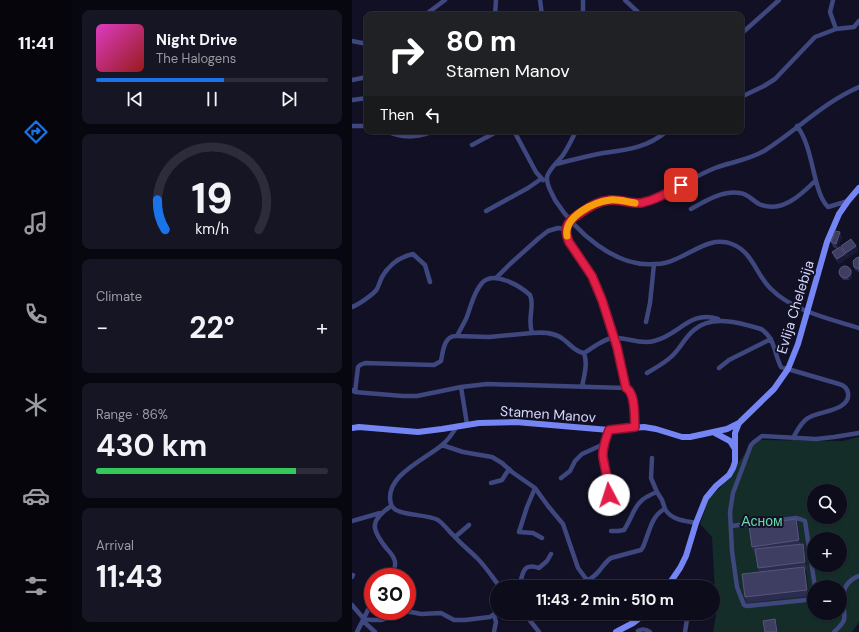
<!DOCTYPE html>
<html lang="en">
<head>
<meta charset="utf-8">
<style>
  :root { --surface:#0d0c1b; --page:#161524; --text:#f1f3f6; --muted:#9a9ba3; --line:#2d2c3a; --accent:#1a73e8 }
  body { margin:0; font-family:"DM Sans",sans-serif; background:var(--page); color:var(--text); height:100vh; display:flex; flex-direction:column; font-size:15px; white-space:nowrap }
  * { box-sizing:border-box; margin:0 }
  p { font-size:13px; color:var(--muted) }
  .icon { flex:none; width:22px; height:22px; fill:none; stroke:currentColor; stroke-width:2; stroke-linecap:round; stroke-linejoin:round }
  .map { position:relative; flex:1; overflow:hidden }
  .panel { display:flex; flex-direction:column; gap:10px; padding:10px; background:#07070f; width:280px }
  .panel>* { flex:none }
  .top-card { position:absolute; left:12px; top:12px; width:380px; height:122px; border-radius:8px; box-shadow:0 1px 3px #0004,0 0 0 1px var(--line); background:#202124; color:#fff; overflow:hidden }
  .tools { position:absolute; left:455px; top:484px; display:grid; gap:8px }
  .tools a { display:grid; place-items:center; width:40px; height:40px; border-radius:50%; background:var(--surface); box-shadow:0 1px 3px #0004,0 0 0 1px var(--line); font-size:20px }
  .speed { position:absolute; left:12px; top:568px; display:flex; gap:8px; font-size:20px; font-weight:700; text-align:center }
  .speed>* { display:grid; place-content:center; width:52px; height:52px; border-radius:50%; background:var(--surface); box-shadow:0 1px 3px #0004,0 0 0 1px var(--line); line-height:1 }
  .speed .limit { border:6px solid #d22; background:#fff; color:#111 }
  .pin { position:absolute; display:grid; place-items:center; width:34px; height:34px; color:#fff; margin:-17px; border-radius:8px; box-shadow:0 2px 6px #0006 }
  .me { position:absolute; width:44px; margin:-22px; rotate:355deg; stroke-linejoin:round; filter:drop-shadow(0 0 3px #0008) }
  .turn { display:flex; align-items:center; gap:14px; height:84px; padding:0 16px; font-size:18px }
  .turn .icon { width:52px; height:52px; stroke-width:2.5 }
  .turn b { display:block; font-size:28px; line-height:34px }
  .then { display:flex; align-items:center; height:38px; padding:0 16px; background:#0003; gap:8px; font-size:15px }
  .big { font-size:30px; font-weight:700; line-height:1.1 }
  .panel .tile { flex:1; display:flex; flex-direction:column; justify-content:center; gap:6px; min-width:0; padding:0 14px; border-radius:8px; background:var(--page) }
  .panel .dial { align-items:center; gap:0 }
  .dial svg { height:104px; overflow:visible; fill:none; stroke:var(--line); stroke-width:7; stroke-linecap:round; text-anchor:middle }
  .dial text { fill:var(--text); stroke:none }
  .song { display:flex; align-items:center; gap:12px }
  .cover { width:48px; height:48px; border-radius:6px; background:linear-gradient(135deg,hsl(310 70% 55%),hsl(0 70% 35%)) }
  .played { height:4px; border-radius:2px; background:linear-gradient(90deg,var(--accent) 55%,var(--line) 55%) }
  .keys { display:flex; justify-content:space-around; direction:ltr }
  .heat { display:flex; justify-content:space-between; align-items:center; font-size:22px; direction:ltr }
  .charge { height:6px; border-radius:3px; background:linear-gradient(90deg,#34c759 86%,var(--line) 0) }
  .trip { position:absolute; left:138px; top:580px; width:230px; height:40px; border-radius:20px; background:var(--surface); box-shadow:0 1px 3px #0004,0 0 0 1px var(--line); font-weight:700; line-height:40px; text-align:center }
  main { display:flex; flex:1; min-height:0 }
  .menu { display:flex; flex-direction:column; width:72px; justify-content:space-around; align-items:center; background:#05050b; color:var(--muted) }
  .menu .icon { width:28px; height:28px }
  .menu .active { color:var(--accent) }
  .menu b { font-size:18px; color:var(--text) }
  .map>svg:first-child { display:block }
</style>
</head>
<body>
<main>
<nav class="menu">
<b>11:41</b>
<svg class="icon active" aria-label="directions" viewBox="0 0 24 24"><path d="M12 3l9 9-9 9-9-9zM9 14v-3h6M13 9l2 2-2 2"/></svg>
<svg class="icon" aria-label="music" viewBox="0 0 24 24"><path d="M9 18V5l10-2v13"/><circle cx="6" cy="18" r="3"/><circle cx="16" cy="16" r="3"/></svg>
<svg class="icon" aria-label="phone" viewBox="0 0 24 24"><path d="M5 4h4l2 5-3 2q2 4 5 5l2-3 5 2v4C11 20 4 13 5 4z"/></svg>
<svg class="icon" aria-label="climate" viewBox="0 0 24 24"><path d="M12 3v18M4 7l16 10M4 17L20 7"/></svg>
<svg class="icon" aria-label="car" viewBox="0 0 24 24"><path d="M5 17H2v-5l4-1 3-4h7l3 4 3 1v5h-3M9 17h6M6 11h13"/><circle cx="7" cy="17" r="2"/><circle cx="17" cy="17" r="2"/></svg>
<svg class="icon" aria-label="filters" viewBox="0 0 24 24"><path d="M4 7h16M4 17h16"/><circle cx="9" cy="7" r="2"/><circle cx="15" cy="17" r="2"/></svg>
</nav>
<section class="panel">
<div class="tile">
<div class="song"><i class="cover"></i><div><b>Night Drive</b><p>The Halogens</p></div></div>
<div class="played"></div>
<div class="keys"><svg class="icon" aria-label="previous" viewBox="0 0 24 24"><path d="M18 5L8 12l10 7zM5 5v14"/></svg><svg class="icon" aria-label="pause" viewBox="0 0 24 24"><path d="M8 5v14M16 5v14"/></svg><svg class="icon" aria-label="next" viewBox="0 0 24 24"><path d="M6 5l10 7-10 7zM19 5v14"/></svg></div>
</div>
<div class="tile dial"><svg viewBox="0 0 100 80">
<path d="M14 69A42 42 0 1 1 86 69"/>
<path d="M14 69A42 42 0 0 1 8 46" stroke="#1a73e8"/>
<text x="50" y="56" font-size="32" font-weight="700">19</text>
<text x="50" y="72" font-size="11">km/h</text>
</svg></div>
<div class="tile"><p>Climate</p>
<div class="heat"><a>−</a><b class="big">22°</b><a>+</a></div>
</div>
<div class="tile"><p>Range · 86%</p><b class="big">430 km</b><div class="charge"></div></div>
<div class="tile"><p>Arrival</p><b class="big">11:43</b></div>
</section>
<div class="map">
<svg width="507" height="632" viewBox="0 0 507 632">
  <rect width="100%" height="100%" fill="#111024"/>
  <!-- green -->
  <path fill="#142d28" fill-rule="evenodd" d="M 507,437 L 507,622 L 500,632 L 361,632 L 364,615 L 360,537 L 348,524 L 357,498 L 368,488 L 399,445 L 407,440 L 491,441 ZM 462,491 L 488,491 L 488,517 L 462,517 ZM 462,539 L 488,539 L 488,565 L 462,565 ZM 462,587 L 488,587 L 488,613 L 462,613 Z"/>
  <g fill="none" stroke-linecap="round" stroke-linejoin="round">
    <!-- street -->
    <path stroke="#3f477f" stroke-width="4.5" d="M 188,0 L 190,15
      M 231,0 L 231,15
      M 273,0 L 289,15
      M 481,0 L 478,12 L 484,29
      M 73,15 L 93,0
      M 143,15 L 144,0
      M 389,34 L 427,0
      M 0,41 L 15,44
      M 0,80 L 15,77
      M 389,97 L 412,86 L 423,79 L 463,37 L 484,29 L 502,27 L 507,21
      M 0,100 L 15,98
      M 0,126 L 15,126
      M 445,126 C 458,143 460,171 467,191 C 469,197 471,202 476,207 L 496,201
      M 33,131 C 50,138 63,138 80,132 L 79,131
      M 162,131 L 184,172 L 191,180
      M 224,131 C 220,139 216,148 211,155 C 206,162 197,169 195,177 C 194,185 200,193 203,200 C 223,231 263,268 303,264 C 309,264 318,262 324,259 C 342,252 359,236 380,244 C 401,252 404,275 419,289 C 441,311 478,319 507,328
      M 120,145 L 146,131
      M 204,164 C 220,160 235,156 251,153 C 275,150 295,148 315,131
      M 339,209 C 353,201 371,190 388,193 C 396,194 400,200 407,204 C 429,214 449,195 463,181
      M 134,211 L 176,188 L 189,179
      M 144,278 L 158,264 L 187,238 L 196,231 L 206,228 L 214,229
      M 0,307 C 6,305 22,294 25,289 C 27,285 28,281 30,277 C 37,265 47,257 61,254 L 73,265 L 78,282
      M 294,322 L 298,303 L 302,264
      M 105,336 L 137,337 L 180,333
      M 367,368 L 377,360 L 419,339
      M 295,373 C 303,368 313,363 320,356 C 328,349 333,337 342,330 C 360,314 389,323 409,329 C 423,338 422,353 429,367 L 487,384 C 491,385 495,388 496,393 C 499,411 466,411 456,418 C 449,422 445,431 441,438
      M 109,387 L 115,424
      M 230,387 C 232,376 236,364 232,353 C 241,348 252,338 262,338 C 275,337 288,345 302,341 C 328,335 337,310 366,319
      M 274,388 C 272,371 267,354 262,338 C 255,313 248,289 234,267 C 228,257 214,244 214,231 C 215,222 222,217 229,213 C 239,207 247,201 259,200 C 277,199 284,207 304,198 C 324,189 343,176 363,168 C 379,162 397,160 412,151 C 444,131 472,102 507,87
      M 0,390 L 3,392 L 14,393 L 51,396 L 65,396 L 109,387 L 135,384 L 274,388 C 284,392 282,417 283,427
      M 3,392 L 6,367 L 8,365 L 13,363 L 82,365 L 89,361 C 91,351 92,335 105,336 C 108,330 111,325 114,319 C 119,307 121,293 130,283 C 142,270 168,286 178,295 C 183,306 175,318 180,333 C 191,332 202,332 211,339 C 218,344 223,352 232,353
      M 105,426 C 101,433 96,440 90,445 C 74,459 31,476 39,504 C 43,517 73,513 86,520 C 93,525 97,532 103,537 C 110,545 118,551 125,558 C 134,567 141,578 148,587
      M 90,445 L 111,452 L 140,457 L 150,463 L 160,472 L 183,488 L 196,506 L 211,524 L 226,568 L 235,580 C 245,578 251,563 259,558 L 289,550 L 291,547 C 297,534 299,515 313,509 C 319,520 333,521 344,523
      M 300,458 L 299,478 L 305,492
      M 209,478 L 218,471 L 223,461 L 230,454 L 252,444
      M 139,483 L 150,480 L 157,469
      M 183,488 L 175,507 L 167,532 L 181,533 L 190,538
      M 249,501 L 257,495 C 257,482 253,470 251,457 C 250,448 254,438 257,430
      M 0,521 L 28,513
      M 379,526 L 444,518 L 448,519 L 453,521 L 463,587
      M 259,531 L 266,531 L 272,530 C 284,511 281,501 305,492 L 310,500 L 313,509
      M 103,537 L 117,525
      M 0,577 L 1,575
      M 39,577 C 41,572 44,567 43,562 C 42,557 38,552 35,549 C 19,529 17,521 39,506
      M 321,579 L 326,587
      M 167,587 C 171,574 170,562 187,568 L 195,561 L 199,554
      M 462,594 L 460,597 L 454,600 L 395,606 L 392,605 L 385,587 L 380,551 L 378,512 L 381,493 L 399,445 L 402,442 L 410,436 L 464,439 L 482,437 L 507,433
      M 0,605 L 12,619 L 20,620 L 29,620 L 53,612 L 59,612 L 69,614 L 89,613 L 102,620 L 113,620 L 138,617 L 145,612
      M 172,613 L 187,632
      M 142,615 L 144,622 L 142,632
      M 177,619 L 184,613
      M 11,621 L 23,632
      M 286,631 C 291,628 294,629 298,632
      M 5,632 L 21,600
      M 333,632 L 336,613
      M 482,632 C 486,628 490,625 492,620 C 493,615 492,609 491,604 C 489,591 495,580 507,576"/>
    <!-- secondary -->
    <path stroke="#7586f4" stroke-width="6" d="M 0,428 L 7,427 L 66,432 L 90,429 L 127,423 L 164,422 L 257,430 L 292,427 L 304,429 L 330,437 L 338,437 L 375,429 L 387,423 L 422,389 L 436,369 L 446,344 L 475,242 L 487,214 L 496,201 L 507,188
      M 363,433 L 378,441 L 383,449
      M 315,587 L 328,568 L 334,556 L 344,523 L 354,498 L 364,486 L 377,475 L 381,468 L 383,462 L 383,433 L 387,423
      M 264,632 L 281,623 L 294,613"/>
  </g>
  <!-- wall -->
  <path fill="#2c2b50" d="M 488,232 L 490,237 L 486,248 L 490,250 L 489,246 L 504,246 L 506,250 L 496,258 L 493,254 L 495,258 L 487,264 L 482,257 L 480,252 L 485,249 L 481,247 L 479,242 Z
    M 507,257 L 507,272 L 503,270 L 502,267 Z
    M 499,269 L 500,272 L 500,278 L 497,280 L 491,280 L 488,276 L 487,273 Z
    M 444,519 L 446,525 L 449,544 L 451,544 L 453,550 L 455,569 L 453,569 L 455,573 L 457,596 L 395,603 L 393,597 L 407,572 L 406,568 L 404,553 L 402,553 L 400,547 Z"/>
  <!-- shaded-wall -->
  <path fill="#191837" d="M 488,232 L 490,237 L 486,249 L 484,244 Z
    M 504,246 L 506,250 L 496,258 L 494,253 Z
    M 493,254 L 495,258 L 487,264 L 485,259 Z
    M 499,269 L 500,272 L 500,278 L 497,280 L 496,277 Z
    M 444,519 L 446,525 L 449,546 L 447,540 Z
    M 451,544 L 453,550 L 455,569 L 453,562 Z
    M 452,567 L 455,573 L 457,596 L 455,590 Z
    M 423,619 L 425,625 L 426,632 L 425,632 Z"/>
  <!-- building -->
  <path fill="#3e3e62" stroke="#56567a" d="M 483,231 L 488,232 L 484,244 L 479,242 Z
    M 499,239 L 504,246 L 494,253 L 489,246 Z
    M 488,247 L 493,254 L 485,259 L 480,252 Z
    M 507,257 L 507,269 L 502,267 L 501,261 L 504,258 Z
    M487 272a6 6 0 1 1 12 0a6 6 0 1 1-12 0Z
    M 444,519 L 447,540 L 400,547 L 397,526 Z
    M 451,544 L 453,562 L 406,568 L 403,549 Z
    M 452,567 L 455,590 L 393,597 L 390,574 Z
    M 423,619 L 425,632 L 413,632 L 411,621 Z"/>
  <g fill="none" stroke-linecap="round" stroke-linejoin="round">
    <defs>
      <path id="route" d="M 257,495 C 257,482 253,470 251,457 C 250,448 254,438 257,430 L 283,427 C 282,417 284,393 274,388 L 265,347 L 250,300 L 240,276 L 217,242 C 210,226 217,220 230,212 C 239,206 247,201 258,200 C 269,199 279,204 289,203 C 304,200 317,192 329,185"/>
    </defs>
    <!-- route casing -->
    <use href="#route" stroke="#92132f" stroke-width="10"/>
    <!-- route -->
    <use href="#route" stroke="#e11d48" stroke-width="7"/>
    <!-- slow -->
    <path stroke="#f59e0b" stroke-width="7" d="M 215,236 C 212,216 242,202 258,200 C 267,199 275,202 283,203"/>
  </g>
  <g text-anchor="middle" stroke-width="4" stroke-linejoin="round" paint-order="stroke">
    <!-- street labels -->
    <g font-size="14" fill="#d6d8fc" stroke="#111024">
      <text transform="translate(443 307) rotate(-73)" y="5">Evlija Chelebija</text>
      <text transform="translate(196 414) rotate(4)" y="5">Stamen Manov</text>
    </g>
    <!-- park labels -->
    <g font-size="14" fill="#67d6a9" stroke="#111024">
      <text x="410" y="526">Асном</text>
    </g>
  </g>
</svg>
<div class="tools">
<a><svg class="icon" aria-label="search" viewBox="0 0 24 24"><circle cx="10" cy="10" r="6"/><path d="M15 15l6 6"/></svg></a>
<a>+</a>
<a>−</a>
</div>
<div class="speed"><div class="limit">30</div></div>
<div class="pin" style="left:329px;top:185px;background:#d93025"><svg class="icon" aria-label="arrive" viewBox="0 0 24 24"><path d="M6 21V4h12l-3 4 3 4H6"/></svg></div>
<svg class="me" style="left:257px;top:495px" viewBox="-20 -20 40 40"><circle r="19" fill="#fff"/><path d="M0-13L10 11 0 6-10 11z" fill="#e11d48"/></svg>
<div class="trip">11:43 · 2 min · 510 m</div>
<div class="top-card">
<div class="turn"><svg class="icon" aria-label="right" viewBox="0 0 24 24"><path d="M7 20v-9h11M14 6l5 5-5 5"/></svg><div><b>80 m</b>Stamen Manov</div></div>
<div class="then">Then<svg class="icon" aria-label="left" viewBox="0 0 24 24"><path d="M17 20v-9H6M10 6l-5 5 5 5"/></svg></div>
</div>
</div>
</main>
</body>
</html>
